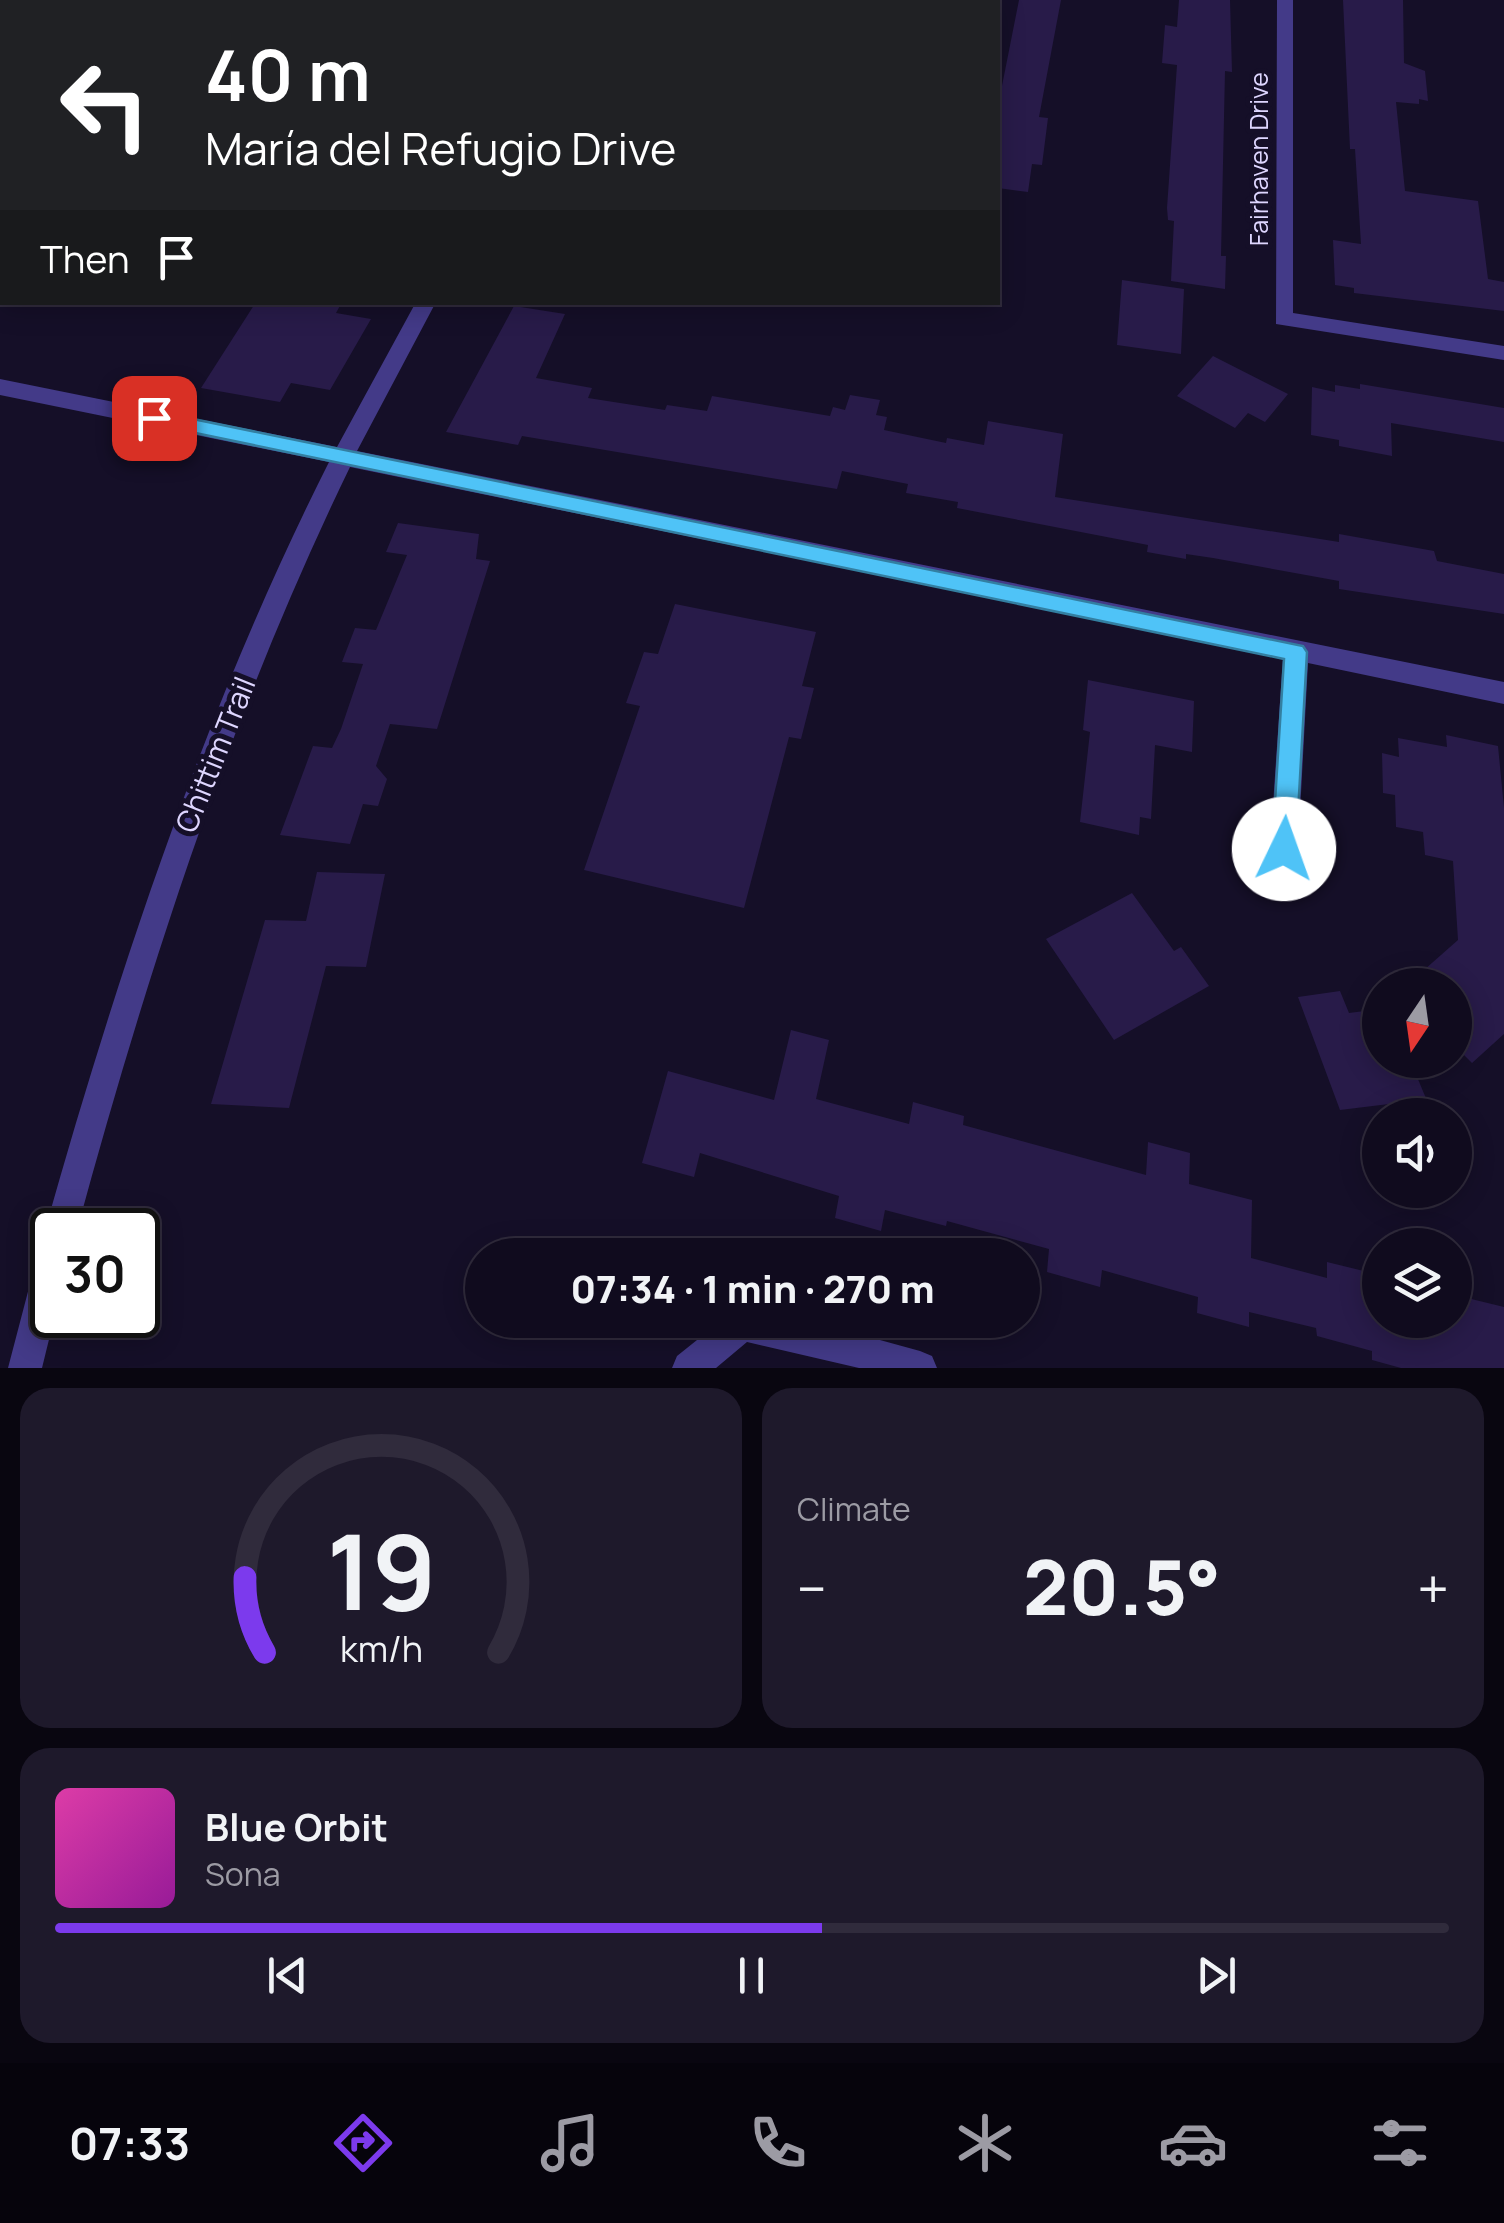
<!DOCTYPE html>
<html lang="en">
<head>
<meta charset="utf-8">
<style>
  :root { --surface:#100b1e; --page:#1e192b; --text:#f1f3f6; --muted:#9c9ba4; --line:#302b3c; --accent:#7c3aed }
  body { margin:0; font-family:Manrope,sans-serif; background:var(--page); color:var(--text); height:100vh; display:flex; flex-direction:column; font-size:38px; white-space:nowrap }
  * { box-sizing:border-box; margin:0 }
  p { font-size:32px; color:var(--muted) }
  .icon { flex:none; width:55px; height:55px; fill:none; stroke:currentColor; stroke-width:2; stroke-linecap:round; stroke-linejoin:round }
  .map { position:relative; height:1368px; overflow:hidden }
  .side { display:flex; flex-direction:column; gap:20px; padding:20px; background:#090610; flex:1 }
  .side>* { flex:none }
  .banner { position:absolute; left:0px; top:0px; width:1000px; height:305px; box-shadow:0 5px 25px #0003,0 0 0 2px var(--line); background:#202124; color:#fff; overflow:hidden }
  .needle { width:65px; rotate:193deg }
  .controls { position:absolute; left:1362px; top:968px; display:grid; gap:20px }
  .controls a { display:grid; place-items:center; width:110px; height:110px; border-radius:50%; background:var(--surface); box-shadow:0 5px 25px #0003,0 0 0 2px var(--line); font-size:50px }
  .speed { position:absolute; left:30px; top:1208px; display:flex; gap:20px; font-size:50px; font-weight:700; text-align:center }
  .speed>* { display:grid; place-content:center; width:130px; height:130px; border-radius:50%; background:var(--surface); box-shadow:0 5px 25px #0003,0 0 0 2px var(--line); line-height:1 }
  .speed .limit { border:5px solid #111; border-radius:15px; background:#fff; color:#111 }
  .pin { position:absolute; display:grid; place-items:center; width:85px; height:85px; color:#fff; margin:-42px; border-radius:20px; box-shadow:0 5px 15px #0006 }
  .me { position:absolute; width:110px; margin:-55px; rotate:3deg; stroke-linejoin:round; filter:drop-shadow(0 0 8px #0008) }
  .turn { display:flex; align-items:center; gap:35px; height:210px; padding:0 40px; font-size:45px }
  .turn .icon { width:130px; height:130px; stroke-width:2.5 }
  .turn b { display:block; font-size:70px; line-height:85px }
  .then { display:flex; align-items:center; height:95px; padding:0 40px; background:#0003; gap:20px; font-size:38px }
  .big { font-size:75px; font-weight:800; line-height:1.1 }
  .side .widget { flex:1; display:flex; flex-direction:column; justify-content:center; gap:15px; min-width:0; padding:0 35px; border-radius:30px; background:var(--page) }
  .side .dial { align-items:center; gap:0 }
  .dial svg { height:260px; overflow:visible; fill:none; stroke:var(--line); stroke-width:7; stroke-linecap:round; text-anchor:middle }
  .dial text { fill:var(--text); stroke:none }
  .song { display:flex; align-items:center; gap:30px }
  .cover { width:120px; height:120px; border-radius:15px; background:linear-gradient(135deg,hsl(320 70% 55%),hsl(300 70% 35%)) }
  .played { height:10px; border-radius:5px; background:linear-gradient(90deg,var(--accent) 55%,var(--line) 55%) }
  .keys { display:flex; justify-content:space-around; direction:ltr }
  .heat { display:flex; justify-content:space-between; align-items:center; font-size:55px; direction:ltr }
  .side .tiles { flex:1; display:grid; gap:20px; grid-template-columns:1fr 1fr }
  .widget:last-child { grid-column:span 2 }
  .trip { position:absolute; left:465px; top:1238px; width:575px; height:100px; border-radius:50px; background:var(--surface); box-shadow:0 5px 25px #0003,0 0 0 2px var(--line); font-weight:800; line-height:100px; text-align:center }
  .tab-bar { display:flex; height:160px; justify-content:space-around; align-items:center; background:#06040c; color:var(--muted) }
  .tab-bar .icon { width:70px; height:70px }
  .tab-bar .current { color:var(--accent) }
  .tab-bar b { font-size:45px; color:var(--text) }
  .map>svg:first-child { display:block }
</style>
</head>
<body>
<div class="map">
<svg width="1504" height="1368" viewBox="0 0 1504 1368">
  <rect width="100%" height="100%" fill="#150f28"/>
  <!-- building -->
  <path fill="#281b49" d="M 1019,0 L 1061,0 L 1039,117 L 1048,118 L 1042,165 L 1032,164 L 1028,192 L 998,188 L 998,106 Z
    M 1179,0 L 1230,0 L 1232,72 L 1225,71 L 1221,256 L 1226,256 L 1225,289 L 1171,281 L 1174,221 L 1168,220 L 1167,208 L 1177,65 L 1162,63 L 1165,25 L 1177,27 Z
    M 1343,0 L 1403,0 L 1404,63 L 1425,71 L 1428,101 L 1419,99 L 1419,104 L 1396,102 L 1405,191 L 1478,201 L 1488,279 L 1504,282 L 1504,311 L 1354,293 L 1354,288 L 1335,285 L 1333,240 L 1361,244 L 1355,149 L 1350,149 Z
    M 1122,280 L 1184,289 L 1181,354 L 1117,345 Z
    M 256,302 L 342,302 L 336,313 L 371,319 L 330,390 L 291,383 L 280,402 L 201,388 Z
    M 514,306 L 565,314 L 536,378 L 592,388 L 588,398 L 665,410 L 667,405 L 707,411 L 712,396 L 830,416 L 833,407 L 845,410 L 850,395 L 880,400 L 876,415 L 887,417 L 884,430 L 946,443 L 947,438 L 984,445 L 988,421 L 1063,434 L 1055,497 L 1339,542 L 1339,534 L 1434,551 L 1437,561 L 1504,574 L 1504,614 L 1339,589 L 1339,581 L 1213,558 L 1186,554 L 1186,559 L 1147,552 L 1148,545 L 957,508 L 958,502 L 906,493 L 908,484 L 842,471 L 837,489 L 522,436 L 518,445 L 446,432 Z
    M 1213,356 L 1288,394 L 1265,422 L 1248,413 L 1235,428 L 1177,396 Z
    M 1360,384 L 1504,408 L 1504,442 L 1391,423 L 1392,456 L 1339,446 L 1339,440 L 1311,435 L 1312,387 L 1335,392 L 1335,385 L 1360,389 Z
    M 398,523 L 479,534 L 476,559 L 490,561 L 437,729 L 390,724 L 376,766 L 387,779 L 378,806 L 363,804 L 350,844 L 280,835 L 313,746 L 332,748 L 341,729 L 363,664 L 342,662 L 355,628 L 376,630 L 407,555 L 386,552 Z
    M 675,604 L 816,632 L 802,686 L 814,688 L 801,739 L 789,737 L 744,908 L 584,870 L 640,706 L 626,703 L 644,652 L 658,654 Z
    M 1088,680 L 1194,701 L 1192,752 L 1155,745 L 1151,819 L 1140,817 L 1139,835 L 1080,822 L 1090,732 L 1083,730 Z
    M 1446,735 L 1498,746 L 1504,808 L 1504,1034 L 1472,1063 L 1455,1046 L 1455,985 L 1407,985 L 1458,940 L 1453,861 L 1425,855 L 1423,832 L 1396,827 L 1395,795 L 1383,793 L 1382,753 L 1399,757 L 1398,738 L 1447,747 Z
    M 317,872 L 385,874 L 366,967 L 326,966 L 289,1108 L 211,1104 L 265,920 L 306,921 Z
    M 1132,893 L 1174,951 L 1181,947 L 1209,986 L 1114,1040 L 1046,939 Z
    M 1340,991 L 1349,1013 L 1380,1009 L 1380,1060 L 1410,1060 L 1430,1108 L 1392,1112 L 1389,1104 L 1340,1110 L 1298,997 Z
    M 791,1030 L 829,1040 L 816,1099 L 909,1124 L 913,1102 L 964,1116 L 963,1125 L 1146,1175 L 1148,1142 L 1190,1153 L 1189,1184 L 1252,1200 L 1251,1258 L 1327,1278 L 1327,1262 L 1380,1275 L 1380,1320 L 1455,1320 L 1455,1295 L 1504,1307 L 1504,1368 L 1401,1368 L 1372,1360 L 1372,1351 L 1317,1336 L 1316,1328 L 1249,1312 L 1249,1327 L 1197,1313 L 1198,1297 L 1102,1270 L 1100,1287 L 1047,1272 L 1049,1249 L 947,1221 L 946,1226 L 885,1210 L 881,1231 L 835,1218 L 839,1196 L 700,1153 L 694,1177 L 642,1163 L 668,1071 L 774,1100 Z"/>
  <g fill="none" stroke-linecap="round" stroke-linejoin="round">
    <!-- service -->
    <path fill="#433a88" fill-rule="evenodd" d="M 0,144 L 2,144 L 2,152 L 0,152 Z"/>
    <!-- minor -->
    <path fill="#433a88" fill-rule="evenodd" d="M 1277,0 L 1293,0 L 1293,313 L 1504,346 L 1504,360 L 1276,324 Z
      M 416,302 L 436,302 L 357,451 L 1504,682 L 1504,704 L 1308,663 L 1298,849 L 1294,858 L 1284,862 L 1274,858 L 1270,849 L 1283,658 L 350,467 C 232,710 148,969 77,1230 L 52,1230 L 52,1242 L 45,1230 C 119,968 206,706 329,462 L 0,395 L 0,379 L 337,447 Z
      M 52,1245 L 55,1315 L 42,1368 L 8,1368 L 36,1261 L 41,1250 Z
      M 722,1320 L 807,1320 L 920,1351 L 932,1356 L 937,1368 L 859,1368 L 747,1342 L 716,1368 L 672,1368 L 677,1356 Z"/>
  </g>
  <!-- route -->
  <path fill="#4fc3f7" stroke="#337fa1" stroke-width="2.5" d="M 154,411 L 1303,646 L 1307,652 L 1296,849 L 1284,861 L 1272,849 L 1284,659 L 147,423 L 144,418 Z"/>
  <g text-anchor="middle" stroke-width="10" stroke-linejoin="round" paint-order="stroke">
    <!-- far-street labels -->
    <g font-size="25" fill="#ded6ff" stroke="#150f28">
      <text transform="translate(1259 159) rotate(-90)" y="9">Fairhaven Drive</text>
    </g>
    <!-- street labels -->
    <g font-size="30" fill="#ded6ff" stroke="#150f28">
      <text transform="translate(216 755) rotate(-68)" y="10">Chittim Trail</text>
    </g>
  </g>
</svg>
<div class="controls">
<a><svg class="needle" viewBox="-14 -14 28 28"><path d="M0-13l5 13h-10z" fill="#e53935"/><path d="M0 13l5-13h-10z" fill="#9c9ba4"/></svg></a>
<a><svg class="icon" aria-label="sound" viewBox="0 0 24 24"><path d="M4 9h4l5-4v14l-5-4H4zM17 9q2 3 0 6"/></svg></a>
<a><svg class="icon" aria-label="layers" viewBox="0 0 24 24"><path d="M12 4l9 5-9 5-9-5zM3 14l9 5 9-5"/></svg></a>
</div>
<div class="speed"><div class="limit">30</div></div>
<div class="pin" style="left:154px;top:418px;background:#d93025"><svg class="icon" aria-label="arrive" viewBox="0 0 24 24"><path d="M6 21V4h12l-3 4 3 4H6"/></svg></div>
<svg class="me" style="left:1284px;top:849px" viewBox="-20 -20 40 40"><circle r="19" fill="#fff"/><path d="M0-13L10 11 0 6-10 11z" fill="#4fc3f7"/></svg>
<div class="trip">07:34 · 1 min · 270 m</div>
<div class="banner">
<div class="turn"><svg class="icon" aria-label="left" viewBox="0 0 24 24"><path d="M17 20v-9H6M10 6l-5 5 5 5"/></svg><div><b>40 m</b>María del Refugio Drive</div></div>
<div class="then">Then<svg class="icon" aria-label="arrive" viewBox="0 0 24 24"><path d="M6 21V4h12l-3 4 3 4H6"/></svg></div>
</div>
</div>
<section class="side">
<div class="tiles">
<div class="widget dial"><svg viewBox="0 0 100 80">
<path d="M14 69A42 42 0 1 1 86 69"/>
<path d="M14 69A42 42 0 0 1 8 46" stroke="#7c3aed"/>
<text x="50" y="56" font-size="32" font-weight="700">19</text>
<text x="50" y="72" font-size="11">km/h</text>
</svg></div>
<div class="widget"><p>Climate</p>
<div class="heat"><a>−</a><b class="big">20.5°</b><a>+</a></div>
</div>
<div class="widget">
<div class="song"><i class="cover"></i><div><b>Blue Orbit</b><p>Sona</p></div></div>
<div class="played"></div>
<div class="keys"><svg class="icon" aria-label="previous" viewBox="0 0 24 24"><path d="M18 5L8 12l10 7zM5 5v14"/></svg><svg class="icon" aria-label="pause" viewBox="0 0 24 24"><path d="M8 5v14M16 5v14"/></svg><svg class="icon" aria-label="next" viewBox="0 0 24 24"><path d="M6 5l10 7-10 7zM19 5v14"/></svg></div>
</div>
</div>
</section>
<nav class="tab-bar">
<b>07:33</b>
<svg class="icon current" aria-label="directions" viewBox="0 0 24 24"><path d="M12 3l9 9-9 9-9-9zM9 14v-3h6M13 9l2 2-2 2"/></svg>
<svg class="icon" aria-label="music" viewBox="0 0 24 24"><path d="M9 18V5l10-2v13"/><circle cx="6" cy="18" r="3"/><circle cx="16" cy="16" r="3"/></svg>
<svg class="icon" aria-label="phone" viewBox="0 0 24 24"><path d="M5 4h4l2 5-3 2q2 4 5 5l2-3 5 2v4C11 20 4 13 5 4z"/></svg>
<svg class="icon" aria-label="climate" viewBox="0 0 24 24"><path d="M12 3v18M4 7l16 10M4 17L20 7"/></svg>
<svg class="icon" aria-label="car" viewBox="0 0 24 24"><path d="M5 17H2v-5l4-1 3-4h7l3 4 3 1v5h-3M9 17h6M6 11h13"/><circle cx="7" cy="17" r="2"/><circle cx="17" cy="17" r="2"/></svg>
<svg class="icon" aria-label="filters" viewBox="0 0 24 24"><path d="M4 7h16M4 17h16"/><circle cx="9" cy="7" r="2"/><circle cx="15" cy="17" r="2"/></svg>
</nav>
</body>
</html>
